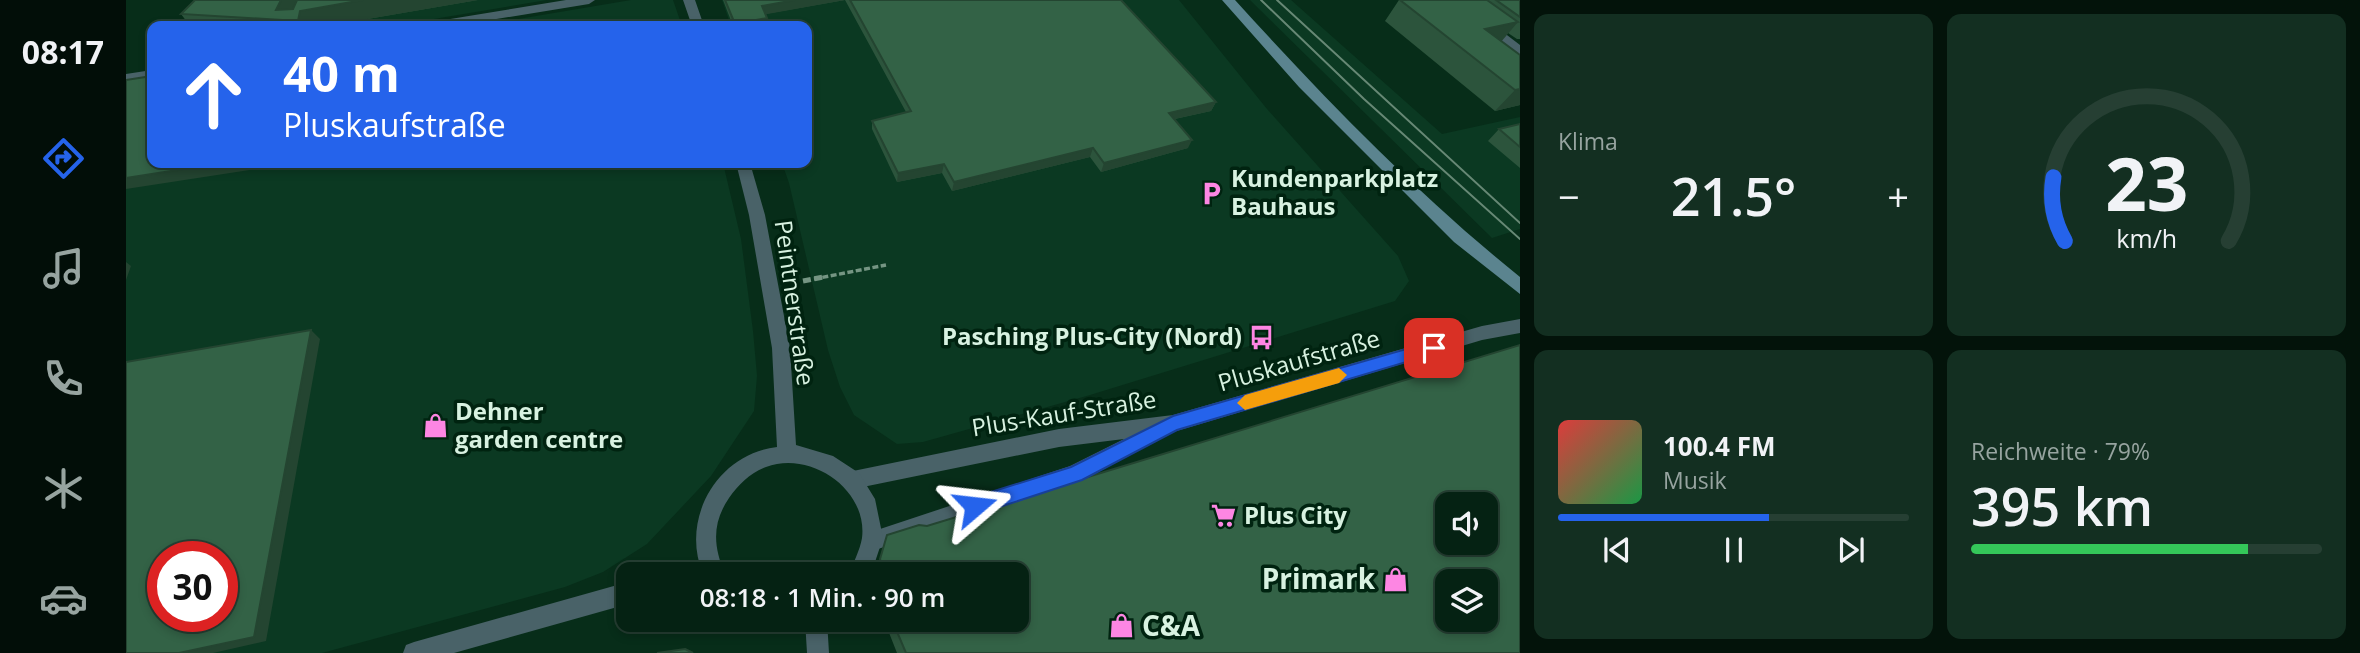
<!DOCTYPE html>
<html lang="de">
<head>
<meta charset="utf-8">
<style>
  :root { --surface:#052213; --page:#132f21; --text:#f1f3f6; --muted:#97a4a0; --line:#263f33; --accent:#2563eb }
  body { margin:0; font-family:"Open Sans",sans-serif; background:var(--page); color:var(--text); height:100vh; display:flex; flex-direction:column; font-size:26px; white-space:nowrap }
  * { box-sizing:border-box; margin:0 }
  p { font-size:23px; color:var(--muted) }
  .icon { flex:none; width:38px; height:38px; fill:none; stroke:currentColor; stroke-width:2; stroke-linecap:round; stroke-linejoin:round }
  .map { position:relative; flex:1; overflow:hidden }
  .drawer { display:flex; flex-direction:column; gap:14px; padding:14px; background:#03130a; width:840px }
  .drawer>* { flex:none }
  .guide { position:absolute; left:21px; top:21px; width:665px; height:147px; border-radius:14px; box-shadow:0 4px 10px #0003,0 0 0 2px var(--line); background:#2563eb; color:#fff; overflow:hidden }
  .buttons { position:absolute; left:1309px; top:492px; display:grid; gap:14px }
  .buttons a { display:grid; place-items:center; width:63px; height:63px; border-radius:14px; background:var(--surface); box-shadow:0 4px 10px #0003,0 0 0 2px var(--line); font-size:35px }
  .speed { position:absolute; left:21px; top:541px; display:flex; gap:14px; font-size:35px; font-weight:700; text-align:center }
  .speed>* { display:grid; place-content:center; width:91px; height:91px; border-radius:50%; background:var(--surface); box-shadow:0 4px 10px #0003,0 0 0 2px var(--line); line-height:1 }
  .speed .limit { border:10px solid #d22; background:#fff; color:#111 }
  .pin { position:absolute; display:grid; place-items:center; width:60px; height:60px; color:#fff; margin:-30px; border-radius:14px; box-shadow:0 4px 10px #0006 }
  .me { position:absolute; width:77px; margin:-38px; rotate:73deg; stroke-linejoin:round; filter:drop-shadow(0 0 5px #0008) }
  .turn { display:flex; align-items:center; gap:24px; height:147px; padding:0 21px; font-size:32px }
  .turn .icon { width:91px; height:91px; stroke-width:2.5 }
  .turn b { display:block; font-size:49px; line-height:60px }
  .big { font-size:52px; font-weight:600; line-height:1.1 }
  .drawer .widget { flex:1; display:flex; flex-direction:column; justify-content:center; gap:10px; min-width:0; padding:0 24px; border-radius:14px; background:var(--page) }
  .drawer .dial { align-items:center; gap:0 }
  .dial svg { height:182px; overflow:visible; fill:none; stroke:var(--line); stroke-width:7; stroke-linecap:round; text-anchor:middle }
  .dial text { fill:var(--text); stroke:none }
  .song { display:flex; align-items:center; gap:21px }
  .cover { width:84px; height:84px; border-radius:10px; background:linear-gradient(135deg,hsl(0 70% 55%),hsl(140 70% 35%)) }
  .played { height:7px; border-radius:4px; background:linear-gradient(90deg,var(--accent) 60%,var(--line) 60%) }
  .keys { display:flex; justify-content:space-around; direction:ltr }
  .heat { display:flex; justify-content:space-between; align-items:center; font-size:38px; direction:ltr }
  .charge { height:10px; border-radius:5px; background:linear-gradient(90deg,#34c759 79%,var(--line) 0) }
  .drawer .tiles { flex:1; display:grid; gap:14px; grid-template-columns:repeat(2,1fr) }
  .trip { position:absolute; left:490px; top:562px; width:413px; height:70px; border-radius:14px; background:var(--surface); box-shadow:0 4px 10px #0003,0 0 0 2px var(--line); font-weight:600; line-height:70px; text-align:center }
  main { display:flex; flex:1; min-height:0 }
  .dock { display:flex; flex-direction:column; width:126px; justify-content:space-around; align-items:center; background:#020e08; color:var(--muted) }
  .dock .icon { width:49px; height:49px }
  .dock .current { color:var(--accent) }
  .dock b { font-size:32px; color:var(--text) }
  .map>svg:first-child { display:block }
</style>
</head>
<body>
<main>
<nav class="dock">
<b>08:17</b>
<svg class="icon current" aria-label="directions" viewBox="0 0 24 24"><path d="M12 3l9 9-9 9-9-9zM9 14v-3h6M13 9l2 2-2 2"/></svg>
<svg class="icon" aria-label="music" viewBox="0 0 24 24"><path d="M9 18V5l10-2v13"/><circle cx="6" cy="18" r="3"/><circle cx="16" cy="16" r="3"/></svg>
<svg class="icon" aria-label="phone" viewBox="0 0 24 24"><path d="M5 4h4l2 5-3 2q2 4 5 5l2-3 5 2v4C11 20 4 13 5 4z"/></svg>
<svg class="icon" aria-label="climate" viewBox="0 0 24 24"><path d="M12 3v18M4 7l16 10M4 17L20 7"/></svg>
<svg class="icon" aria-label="car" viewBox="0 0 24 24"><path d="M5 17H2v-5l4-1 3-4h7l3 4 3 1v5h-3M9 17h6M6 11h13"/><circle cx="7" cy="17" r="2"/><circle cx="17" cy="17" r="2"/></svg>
</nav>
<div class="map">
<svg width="1394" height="653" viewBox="0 0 1394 653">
  <rect width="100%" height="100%" fill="#072d19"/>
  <!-- built -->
  <path fill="#0b3922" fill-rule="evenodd" d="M 85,0 L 421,0 L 266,26 L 62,26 Z
    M 505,0 L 547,0 L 556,26 L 351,26 Z
    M 596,0 L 1053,0 L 1141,109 L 1272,256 L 1283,281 L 1269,301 L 964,395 L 797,442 L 771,444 L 728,415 L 714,387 L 702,350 L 663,183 L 656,163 L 681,163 L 681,26 L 605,26 Z
    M 1124,0 L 1165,0 L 1316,134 L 1394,117 L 1394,229 L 1366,238 Z
    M 0,86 L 26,163 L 597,163 L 615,239 L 627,331 L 631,376 L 628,411 L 585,476 L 521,544 L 477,572 L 439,587 L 196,653 L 0,653 ZM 37,556 L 96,556 L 96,616 L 37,616 Z"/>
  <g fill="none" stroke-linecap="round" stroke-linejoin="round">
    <!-- path-far1 -->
    <path stroke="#759583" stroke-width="3.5" stroke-dasharray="6 2.5" stroke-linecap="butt" d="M 688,279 L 760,265"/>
    <!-- path -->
    <path stroke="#759583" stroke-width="5" stroke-dasharray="8 3.5" stroke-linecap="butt" d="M 677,281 L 697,277"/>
    <!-- minor -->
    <path fill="#496268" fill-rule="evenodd" d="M 440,0 L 469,0 L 463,4 L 328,26 L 300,26 L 306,22 Z
      M 1321,0 L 1335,0 L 1394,45 L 1394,55 Z
      M 26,70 L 26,78 L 0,82 L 0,74 Z
      M 1394,319 L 1394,333 L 1356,340 L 1044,433 L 956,481 L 746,551 L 739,548 L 736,541 L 739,534 L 944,466 L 998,439 L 933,447 L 727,489 L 720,487 L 717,480 L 720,473 L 727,471 L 933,429 L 1047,415 L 1356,326 Z
      M 585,558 L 593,561 L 596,569 L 594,574 L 557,574 L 560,566 Z
      M 502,582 L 502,604 L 328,653 L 277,653 L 280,645 L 288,642 Z"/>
    <!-- tertiary -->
    <path fill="#496268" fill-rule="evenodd" d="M 557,0 L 569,0 L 578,26 L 566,26 Z
      M 610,163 L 624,163 L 639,215 L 664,348 L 670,445 L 707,456 L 733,473 L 749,499 L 757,538 L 745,574 L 723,574 C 727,563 734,550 736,538 C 742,489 684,450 640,467 C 624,473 613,484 603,498 C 586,523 587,546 599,574 L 577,574 C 554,519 591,454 651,447 L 646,348 L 623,215 Z
      M 679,620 L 701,620 L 703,653 L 681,653 Z"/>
    <!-- secondary -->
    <path fill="#5b848f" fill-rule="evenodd" d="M 1096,0 L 1109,0 C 1198,98 1291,194 1394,277 L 1394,294 L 1328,242 L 1173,87 Z"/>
    <!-- tram -->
    <path stroke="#678875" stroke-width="2" d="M 1135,0 L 1238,99 L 1394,239
      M 1151,0 L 1394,223"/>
  </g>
  <!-- wall -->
  <path fill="#2c543c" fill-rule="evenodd" d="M 352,0 L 201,26 L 64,26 L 55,14 Z
    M 597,0 L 719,0 L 639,14 L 641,26 L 607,26 Z
    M 719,0 L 995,0 L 1090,102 L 1085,111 L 1049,119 L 1062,148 L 975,172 L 964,157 L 826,191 L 816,173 L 771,182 L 746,129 L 746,121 L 780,112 Z
    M 1273,0 L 1394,0 L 1394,39 L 1391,39 L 1382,33 L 1375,41 L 1394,105 L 1369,111 L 1259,21 Z
    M 1394,124 L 1394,168 L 1362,141 L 1373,129 Z
    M 1394,345 L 1394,653 L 771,653 L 758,620 L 891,620 L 891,574 L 751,574 L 754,559 L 761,535 L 793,525 L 801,526 ZM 1321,504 L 1360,504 L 1360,542 L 1321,542 ZM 1321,581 L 1360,581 L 1360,620 L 1321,620 Z"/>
  <!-- shaded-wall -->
  <path fill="#244531" d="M 155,0 L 174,0 L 165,21 L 150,10 Z
    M 237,0 L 352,0 L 201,26 L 175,26 L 172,21 L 174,11 Z
    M 669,0 L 719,0 L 636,15 L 636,6 Z
    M 641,18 L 641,26 L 609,26 L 609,24 Z
    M 1392,22 L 1374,43 L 1359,29 Z
    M 1394,89 L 1394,105 L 1369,111 L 1389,90 Z
    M 1090,102 L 1085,111 L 1039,121 L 1043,113 Z
    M 1066,140 L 1062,148 L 975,172 L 978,163 Z
    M 967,148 L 964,157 L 826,191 L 828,182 Z
    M 96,163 L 156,163 L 156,165 L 0,189 L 0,178 Z
    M 818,164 L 816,173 L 771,182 L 772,173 Z
    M 0,262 L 5,266 L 0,280 Z
    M 185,330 L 194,339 L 140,641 L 87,653 L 53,653 Z"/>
  <!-- building -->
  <path fill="#336246" stroke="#244531" stroke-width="2" fill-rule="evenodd" d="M 69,0 L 155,0 L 150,10 L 167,9 L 171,0 L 237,0 L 174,11 L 172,21 L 55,14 Z
    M 599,0 L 669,0 L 636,6 L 641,18 L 609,24 Z
    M 724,0 L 995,0 L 1090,102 L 1043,113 L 1066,140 L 978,163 L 967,148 L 828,182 L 818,164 L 772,173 L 746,121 L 785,111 Z
    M 1274,0 L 1361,0 L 1392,22 L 1359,29 L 1394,55 L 1394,89 L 1389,90 Z
    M 1370,0 L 1394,0 L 1394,17 Z
    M 26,76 L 26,163 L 96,163 L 0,178 L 0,80 Z
    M 1394,124 L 1394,147 L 1373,129 Z
    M 185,330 L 128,637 L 53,653 L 0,653 L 0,362 ZM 37,556 L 96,556 L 96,616 L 37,616 Z
    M 1394,345 L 1394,653 L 780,653 L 766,620 L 891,620 L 891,574 L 758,574 L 754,559 L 761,535 L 793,525 L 801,526 ZM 1321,504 L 1360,504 L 1360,542 L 1321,542 ZM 1321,581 L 1360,581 L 1360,620 L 1321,620 Z
    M 559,649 L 567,653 L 531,653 Z"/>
  <!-- route -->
  <path fill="#2563eb" stroke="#184099" stroke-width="2" d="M 1308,341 L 1316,348 L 1314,352 L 1051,430 L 956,480 L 849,515 L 842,512 L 839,506 L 842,499 L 849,497 L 945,467 L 1047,416 Z"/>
  <!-- slow -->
  <path fill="#f59e0b" d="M 1213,368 L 1221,375 L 1213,383 L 1119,410 L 1111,403 L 1119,395 Z"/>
  <!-- icons -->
  <defs>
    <symbol id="parking-bare" viewBox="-9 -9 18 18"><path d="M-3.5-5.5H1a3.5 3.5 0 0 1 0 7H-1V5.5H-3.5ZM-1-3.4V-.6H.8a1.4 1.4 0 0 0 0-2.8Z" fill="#fd86e3" stroke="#002310" stroke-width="2.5" paint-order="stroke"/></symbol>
    <symbol id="bus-bare" viewBox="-9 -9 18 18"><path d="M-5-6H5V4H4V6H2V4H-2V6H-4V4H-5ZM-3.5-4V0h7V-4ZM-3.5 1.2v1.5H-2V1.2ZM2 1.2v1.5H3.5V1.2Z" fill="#fd86e3" stroke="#002310" stroke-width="2.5" paint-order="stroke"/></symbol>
    <symbol id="shop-bare" viewBox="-9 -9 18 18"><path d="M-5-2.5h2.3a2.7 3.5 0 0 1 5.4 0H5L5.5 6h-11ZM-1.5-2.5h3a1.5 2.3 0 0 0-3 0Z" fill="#fd86e3" stroke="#002310" stroke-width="2.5" paint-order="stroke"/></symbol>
    <symbol id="supermarket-bare" viewBox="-9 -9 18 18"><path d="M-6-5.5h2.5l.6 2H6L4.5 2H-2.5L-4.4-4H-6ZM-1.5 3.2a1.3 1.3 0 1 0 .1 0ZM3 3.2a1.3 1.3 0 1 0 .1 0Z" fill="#fd86e3" stroke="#002310" stroke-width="2.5" paint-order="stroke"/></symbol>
  </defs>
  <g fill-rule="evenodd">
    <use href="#parking-bare" x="1068" y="176" width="35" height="35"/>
    <use href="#bus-bare" x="1118" y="320" width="35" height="35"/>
    <use href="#shop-bare" x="292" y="408" width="35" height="35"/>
    <use href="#supermarket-bare" x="1080" y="498" width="35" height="35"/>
    <use href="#shop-bare" x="1252" y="562" width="35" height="35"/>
    <use href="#shop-bare" x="978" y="608" width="35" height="35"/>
  </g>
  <g text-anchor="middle" stroke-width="7" stroke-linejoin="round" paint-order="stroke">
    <!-- poi labels -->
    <g font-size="24" font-weight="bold" fill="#d8f2e1" stroke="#002310" text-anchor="start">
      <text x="1105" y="187">Kundenparkplatz<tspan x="1105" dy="28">Bauhaus</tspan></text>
      <text x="1116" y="345" text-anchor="end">Pasching Plus-City (Nord)</text>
      <text x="329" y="420">Dehner<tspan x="329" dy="28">garden centre</tspan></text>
      <text x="1118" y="524">Plus City</text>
    </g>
    <!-- street labels -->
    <g font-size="24" fill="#d8f2e1" stroke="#002310">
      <text transform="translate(668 303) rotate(82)" y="8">Peintnerstraße</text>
      <text transform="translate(1173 361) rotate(-16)" y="8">Pluskaufstraße</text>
      <text transform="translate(938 414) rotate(-9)" y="8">Plus-Kauf-Straße</text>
    </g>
    <!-- near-poi labels -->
    <g font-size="28" font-weight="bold" fill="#d8f2e1" stroke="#002310" text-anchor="end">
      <text x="1249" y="589">Primark</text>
      <text x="1016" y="636" text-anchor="start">C&amp;A</text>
    </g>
  </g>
</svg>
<div class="buttons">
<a><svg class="icon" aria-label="sound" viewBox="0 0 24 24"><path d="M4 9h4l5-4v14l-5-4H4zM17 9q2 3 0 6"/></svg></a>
<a><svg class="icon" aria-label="layers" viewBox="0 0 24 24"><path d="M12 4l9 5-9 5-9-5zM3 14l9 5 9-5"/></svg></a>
</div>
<div class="speed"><div class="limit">30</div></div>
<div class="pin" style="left:1308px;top:348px;background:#d93025"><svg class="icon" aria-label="arrive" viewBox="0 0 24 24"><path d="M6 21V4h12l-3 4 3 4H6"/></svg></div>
<svg class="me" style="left:849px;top:506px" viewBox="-20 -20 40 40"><path d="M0-17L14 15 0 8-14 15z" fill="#2563eb" stroke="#fff" stroke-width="4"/></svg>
<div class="trip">08:18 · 1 Min. · 90 m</div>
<div class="guide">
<div class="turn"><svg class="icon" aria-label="ahead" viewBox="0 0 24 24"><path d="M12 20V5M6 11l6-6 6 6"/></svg><div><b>40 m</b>Pluskaufstraße</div></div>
</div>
</div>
<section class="drawer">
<div class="tiles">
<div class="widget"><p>Klima</p>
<div class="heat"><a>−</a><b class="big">21.5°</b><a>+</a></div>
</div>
<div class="widget dial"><svg viewBox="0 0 100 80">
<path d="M14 69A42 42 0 1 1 86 69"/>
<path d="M14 69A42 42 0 0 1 9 41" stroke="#2563eb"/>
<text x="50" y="56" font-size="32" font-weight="700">23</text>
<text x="50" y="72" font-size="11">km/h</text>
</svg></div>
<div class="widget">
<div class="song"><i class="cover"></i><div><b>100.4 FM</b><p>Musik</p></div></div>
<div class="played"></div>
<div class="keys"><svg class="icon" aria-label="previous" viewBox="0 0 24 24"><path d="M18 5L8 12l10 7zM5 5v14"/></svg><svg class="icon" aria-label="pause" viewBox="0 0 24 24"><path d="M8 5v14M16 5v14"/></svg><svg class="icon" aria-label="next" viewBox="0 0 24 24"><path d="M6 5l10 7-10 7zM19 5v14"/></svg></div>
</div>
<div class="widget"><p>Reichweite · 79%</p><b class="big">395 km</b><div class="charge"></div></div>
</div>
</section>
</main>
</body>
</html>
